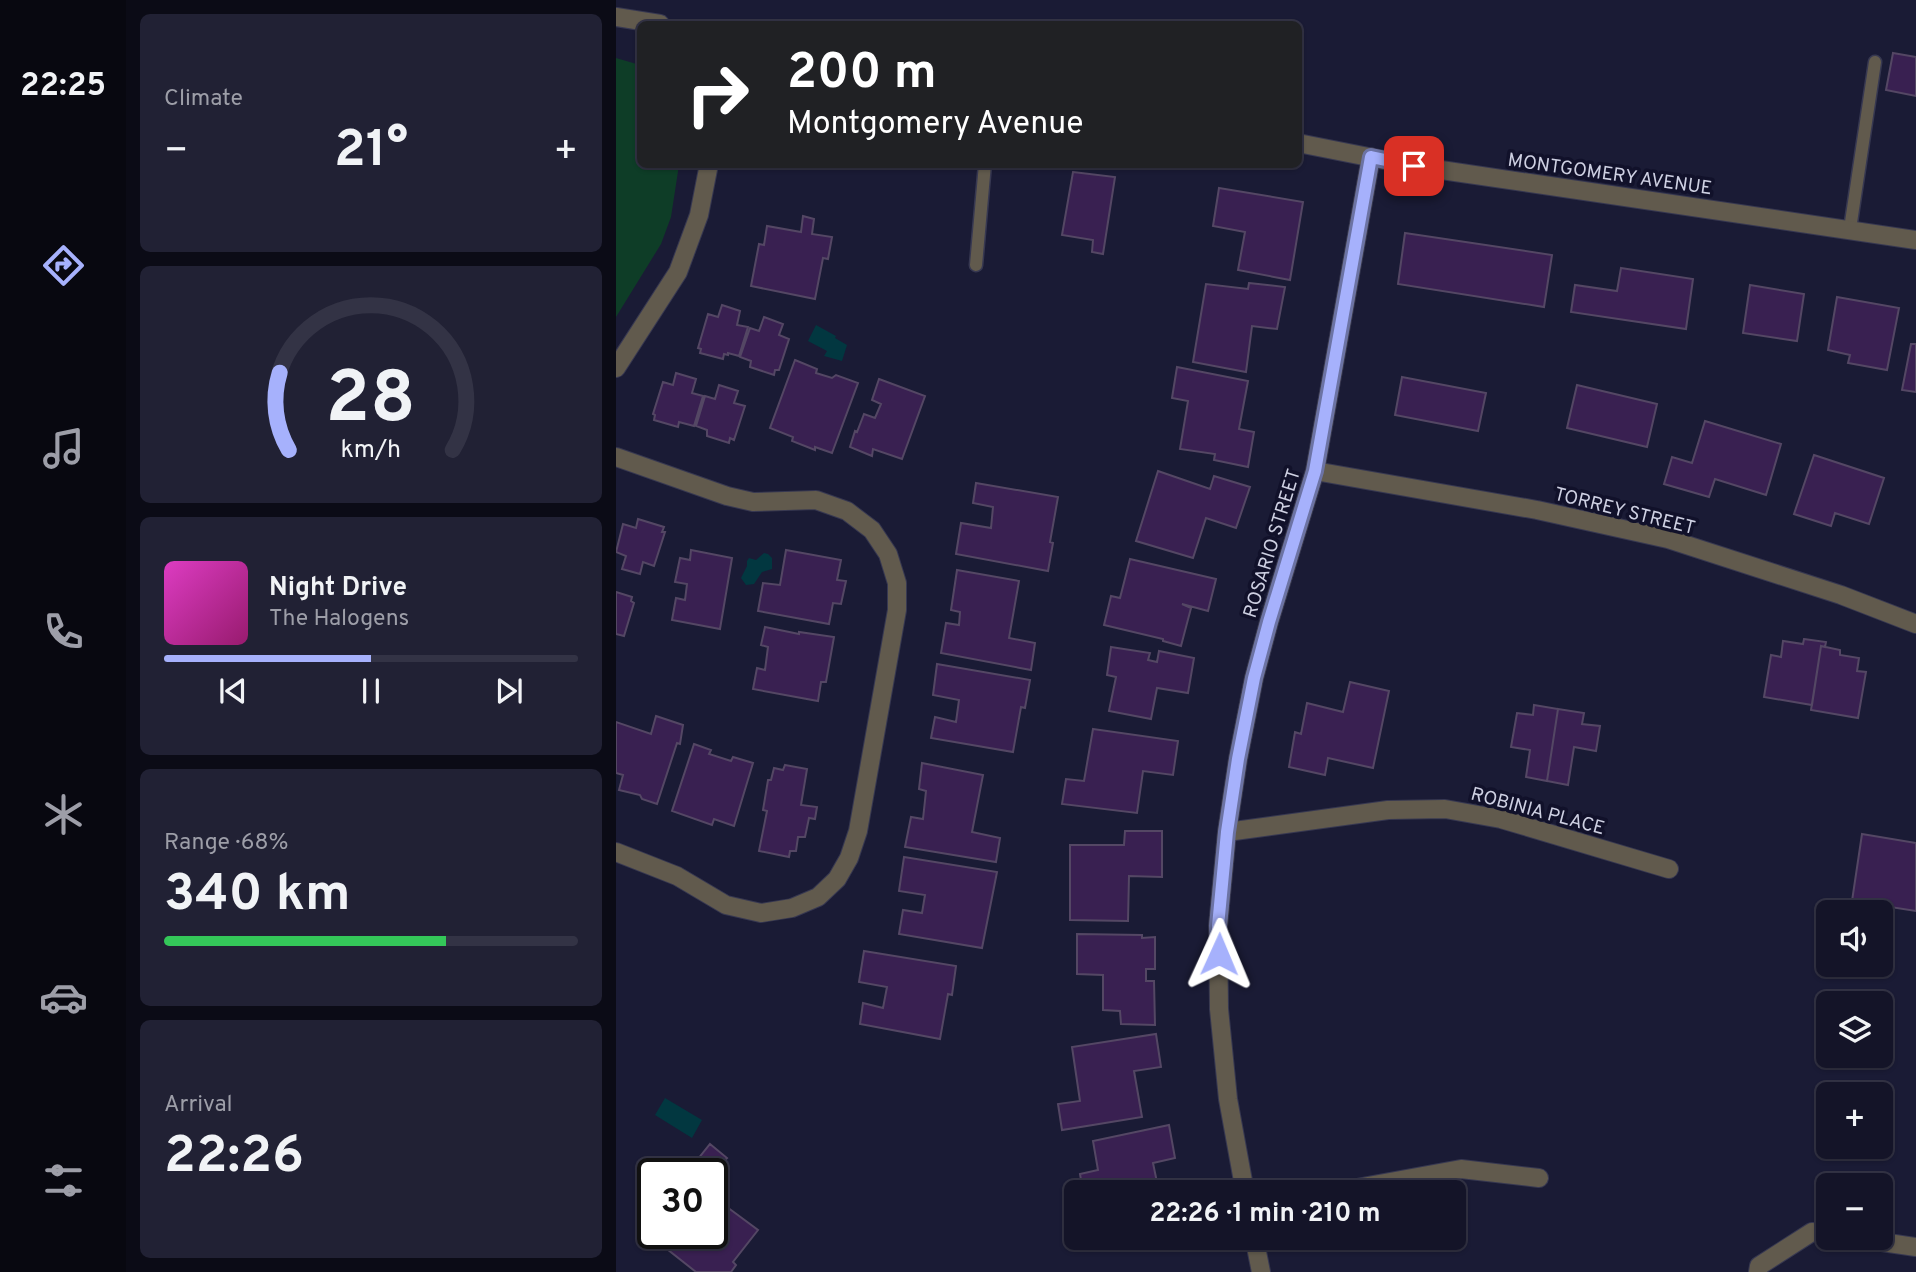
<!DOCTYPE html>
<html lang="en">
<head>
<meta charset="utf-8">
<style>
  :root { --surface:#141428; --page:#212134; --text:#f1f3f6; --muted:#9d9ea8; --line:#333345; --accent:#a6b1fc }
  body { margin:0; font-family:Overpass,sans-serif; background:var(--page); color:var(--text); height:100vh; display:flex; flex-direction:column; font-size:26px; white-space:nowrap }
  * { box-sizing:border-box; margin:0 }
  p { font-size:23px; color:var(--muted) }
  .icon { flex:none; width:38px; height:38px; fill:none; stroke:currentColor; stroke-width:2; stroke-linecap:round; stroke-linejoin:round }
  .map { position:relative; flex:1; overflow:hidden }
  .drawer { display:flex; flex-direction:column; gap:14px; padding:14px; background:#0b0b16; width:490px }
  .drawer>* { flex:none }
  .top-card { position:absolute; left:21px; top:21px; width:665px; height:147px; border-radius:10px; box-shadow:0 2px 5px #0004,0 0 0 2px var(--line); background:#202124; color:#fff; overflow:hidden }
  .fabs { position:absolute; left:1200px; top:900px; display:grid; gap:14px }
  .fabs a { display:grid; place-items:center; width:77px; height:77px; border-radius:10px; background:var(--surface); box-shadow:0 2px 5px #0004,0 0 0 2px var(--line); font-size:35px }
  .speed { position:absolute; left:21px; top:1158px; display:flex; gap:14px; font-size:35px; font-weight:700; text-align:center }
  .speed>* { display:grid; place-content:center; width:91px; height:91px; border-radius:50%; background:var(--surface); box-shadow:0 2px 5px #0004,0 0 0 2px var(--line); line-height:1 }
  .speed .limit { border:4px solid #111; border-radius:10px; background:#fff; color:#111 }
  .pin { position:absolute; display:grid; place-items:center; width:60px; height:60px; color:#fff; margin:-30px; border-radius:14px; box-shadow:0 4px 10px #0006 }
  .me { position:absolute; width:77px; margin:-38px; rotate:1deg; stroke-linejoin:round; filter:drop-shadow(0 0 5px #0008) }
  .turn { display:flex; align-items:center; gap:24px; height:147px; padding:0 35px; font-size:32px }
  .turn .icon { width:91px; height:91px; stroke-width:2.5 }
  .turn b { display:block; font-size:49px; line-height:60px }
  .big { font-size:52px; font-weight:700; line-height:1.1 }
  .drawer .card { flex:1; display:flex; flex-direction:column; justify-content:center; gap:10px; min-width:0; padding:0 24px; border-radius:10px; background:var(--page) }
  .drawer .dial { align-items:center; gap:0 }
  .dial svg { height:182px; overflow:visible; fill:none; stroke:var(--line); stroke-width:7; stroke-linecap:round; text-anchor:middle }
  .dial text { fill:var(--text); stroke:none }
  .song { display:flex; align-items:center; gap:21px }
  .cover { width:84px; height:84px; border-radius:10px; background:linear-gradient(135deg,hsl(310 70% 55%),hsl(320 70% 35%)) }
  .played { height:7px; border-radius:4px; background:linear-gradient(90deg,var(--accent) 50%,var(--line) 50%) }
  .keys { display:flex; justify-content:space-around; direction:ltr }
  .heat { display:flex; justify-content:space-between; align-items:center; font-size:38px; direction:ltr }
  .charge { height:10px; border-radius:5px; background:linear-gradient(90deg,#34c759 68%,var(--line) 0) }
  .trip { position:absolute; left:448px; top:1180px; width:402px; height:70px; border-radius:10px; background:var(--surface); box-shadow:0 2px 5px #0004,0 0 0 2px var(--line); font-weight:700; line-height:70px; text-align:center }
  main { display:flex; flex:1; min-height:0 }
  .dock { display:flex; flex-direction:column; width:126px; justify-content:space-around; align-items:center; background:#080810; color:var(--muted) }
  .dock .icon { width:49px; height:49px }
  .dock .active { color:var(--accent) }
  .dock b { font-size:32px; color:var(--text) }
  .map>svg:first-child { display:block }
</style>
</head>
<body>
<main>
<nav class="dock">
<b>22:25</b>
<svg class="icon active" aria-label="directions" viewBox="0 0 24 24"><path d="M12 3l9 9-9 9-9-9zM9 14v-3h6M13 9l2 2-2 2"/></svg>
<svg class="icon" aria-label="music" viewBox="0 0 24 24"><path d="M9 18V5l10-2v13"/><circle cx="6" cy="18" r="3"/><circle cx="16" cy="16" r="3"/></svg>
<svg class="icon" aria-label="phone" viewBox="0 0 24 24"><path d="M5 4h4l2 5-3 2q2 4 5 5l2-3 5 2v4C11 20 4 13 5 4z"/></svg>
<svg class="icon" aria-label="climate" viewBox="0 0 24 24"><path d="M12 3v18M4 7l16 10M4 17L20 7"/></svg>
<svg class="icon" aria-label="car" viewBox="0 0 24 24"><path d="M5 17H2v-5l4-1 3-4h7l3 4 3 1v5h-3M9 17h6M6 11h13"/><circle cx="7" cy="17" r="2"/><circle cx="17" cy="17" r="2"/></svg>
<svg class="icon" aria-label="filters" viewBox="0 0 24 24"><path d="M4 7h16M4 17h16"/><circle cx="9" cy="7" r="2"/><circle cx="15" cy="17" r="2"/></svg>
</nav>
<section class="drawer">
<div class="card"><p>Climate</p>
<div class="heat"><a>−</a><b class="big">21°</b><a>+</a></div>
</div>
<div class="card dial"><svg viewBox="0 0 100 80">
<path d="M14 69A42 42 0 1 1 86 69"/>
<path d="M14 69A42 42 0 0 1 10 35" stroke="#a6b1fc"/>
<text x="50" y="56" font-size="32" font-weight="700">28</text>
<text x="50" y="72" font-size="11">km/h</text>
</svg></div>
<div class="card">
<div class="song"><i class="cover"></i><div><b>Night Drive</b><p>The Halogens</p></div></div>
<div class="played"></div>
<div class="keys"><svg class="icon" aria-label="previous" viewBox="0 0 24 24"><path d="M18 5L8 12l10 7zM5 5v14"/></svg><svg class="icon" aria-label="pause" viewBox="0 0 24 24"><path d="M8 5v14M16 5v14"/></svg><svg class="icon" aria-label="next" viewBox="0 0 24 24"><path d="M6 5l10 7-10 7zM19 5v14"/></svg></div>
</div>
<div class="card"><p>Range · 68%</p><b class="big">340 km</b><div class="charge"></div></div>
<div class="card"><p>Arrival</p><b class="big">22:26</b></div>
</section>
<div class="map">
<svg width="1300" height="1272" viewBox="0 0 1300 1272">
  <rect width="100%" height="100%" fill="#1a1b35"/>
  <!-- green -->
  <path fill="#0e3d27" d="M 0,58 L 24,65 L 24,164 L 63,165 L 55,217 L 45,244 L 0,317 Z"/>
  <!-- water -->
  <path fill="#023740" d="M 200,325 L 220,336 L 219,338 L 231,345 L 226,361 L 208,356 L 211,351 L 192,341 Z
    M 148,553 L 152,554 L 156,558 L 156,569 L 146,572 L 138,584 L 130,585 L 125,578 L 131,566 L 131,561 L 133,558 L 140,560 Z
    M 49,1098 L 86,1120 L 76,1138 L 39,1115 Z"/>
  <!-- building -->
  <path fill="#392051" stroke="#544764" stroke-width="2" d="M 1277,53 L 1300,57 L 1300,96 L 1270,90 Z
    M 457,172 L 499,177 L 487,254 L 476,252 L 477,240 L 446,235 Z
    M 603,188 L 687,202 L 674,280 L 622,270 L 629,232 L 597,226 Z
    M 187,216 L 198,219 L 196,234 L 216,237 L 212,259 L 207,258 L 199,299 L 135,286 L 143,244 L 148,245 L 151,226 L 185,232 Z
    M 789,233 L 936,255 L 928,307 L 782,284 Z
    M 1005,268 L 1077,279 L 1070,329 L 955,312 L 959,285 L 1001,291 Z
    M 633,283 L 669,287 L 661,329 L 636,326 L 630,372 L 577,362 L 590,284 L 632,289 Z
    M 1134,285 L 1188,294 L 1181,341 L 1127,333 Z
    M 1221,297 L 1283,308 L 1271,370 L 1232,363 L 1234,355 L 1212,350 Z
    M 106,305 L 124,311 L 121,325 L 132,327 L 123,356 L 112,353 L 112,355 L 108,354 L 107,359 L 84,353 L 85,349 L 82,348 L 92,314 L 102,317 Z
    M 148,317 L 167,324 L 163,335 L 173,339 L 163,370 L 159,370 L 158,375 L 134,367 L 135,361 L 124,357 L 134,328 L 143,331 Z
    M 1295,344 L 1300,344 L 1300,392 L 1286,390 Z
    M 179,360 L 201,369 L 200,373 L 216,378 L 220,375 L 242,383 L 216,453 L 199,447 L 199,450 L 176,441 L 177,437 L 154,428 Z
    M 561,367 L 632,381 L 623,429 L 638,432 L 632,467 L 598,460 L 599,454 L 564,449 L 572,401 L 556,398 Z
    M 60,373 L 80,379 L 76,393 L 87,396 L 78,426 L 63,422 L 62,427 L 38,420 L 39,415 L 37,414 L 47,382 L 57,385 Z
    M 786,377 L 870,393 L 862,431 L 779,415 Z
    M 263,379 L 309,396 L 286,459 L 257,449 L 256,456 L 234,447 L 239,431 L 241,432 L 248,414 L 259,418 L 265,404 L 256,400 Z
    M 103,385 L 122,391 L 118,403 L 129,406 L 118,440 L 114,438 L 113,443 L 91,436 L 91,430 L 80,426 L 89,396 L 99,399 Z
    M 961,385 L 1041,404 L 1031,447 L 951,428 Z
    M 1089,421 L 1165,444 L 1150,495 L 1099,479 L 1093,497 L 1048,484 L 1056,457 L 1076,463 Z
    M 1198,455 L 1268,478 L 1253,524 L 1219,513 L 1215,526 L 1178,514 Z
    M 542,471 L 594,489 L 598,476 L 634,487 L 620,528 L 590,518 L 577,558 L 520,541 Z
    M 360,483 L 442,497 L 434,542 L 437,543 L 432,571 L 340,554 L 345,523 L 375,528 L 377,507 L 357,503 Z
    M 22,519 L 48,527 L 46,532 L 49,532 L 38,566 L 27,562 L 24,574 L 6,569 L 10,556 L 0,552 L 7,524 L 20,528 Z
    M 75,550 L 116,558 L 104,629 L 56,620 L 60,598 L 69,600 L 71,584 L 59,582 L 64,558 L 74,560 Z
    M 170,550 L 225,560 L 221,580 L 230,581 L 225,604 L 217,603 L 213,624 L 142,611 L 147,583 L 164,585 Z
    M 514,559 L 600,579 L 592,611 L 566,604 L 575,608 L 565,646 L 547,641 L 547,639 L 488,625 L 495,596 L 504,598 Z
    M 341,570 L 403,581 L 393,638 L 419,643 L 415,670 L 325,653 L 330,623 L 343,625 L 344,612 L 335,610 Z
    M 0,592 L 16,597 L 15,601 L 18,603 L 8,636 L 0,634 Z
    M 149,627 L 183,634 L 183,632 L 218,637 L 210,682 L 205,682 L 202,701 L 137,689 L 141,668 L 149,670 L 152,647 L 145,645 Z
    M 1188,639 L 1210,642 L 1209,647 L 1205,646 L 1196,705 L 1148,697 L 1155,655 L 1165,657 L 1167,641 L 1187,644 Z
    M 1205,646 L 1224,650 L 1224,655 L 1243,658 L 1241,671 L 1250,672 L 1242,718 L 1195,710 Z
    M 495,647 L 534,653 L 532,660 L 541,662 L 543,651 L 578,658 L 572,693 L 541,688 L 535,719 L 493,711 L 500,677 L 491,675 Z
    M 321,664 L 414,680 L 409,708 L 405,707 L 397,752 L 315,738 L 319,717 L 340,722 L 343,700 L 317,695 Z
    M 734,682 L 773,691 L 757,768 L 712,758 L 709,775 L 673,767 L 679,732 L 685,734 L 691,703 L 727,712 Z
    M 918,705 L 942,709 L 931,781 L 910,777 L 914,750 L 895,747 L 901,713 L 917,715 Z
    M 942,709 L 968,713 L 966,724 L 984,726 L 980,751 L 958,747 L 952,785 L 931,781 Z
    M 40,716 L 67,725 L 64,744 L 61,743 L 41,804 L 26,799 L 24,795 L 3,790 L 7,775 L 0,773 L 0,722 L 35,734 Z
    M 477,729 L 562,741 L 557,775 L 527,771 L 521,813 L 446,804 L 450,779 L 468,781 Z
    M 78,744 L 95,750 L 93,754 L 115,761 L 117,757 L 137,763 L 118,826 L 98,819 L 96,825 L 56,811 Z
    M 306,763 L 367,775 L 356,832 L 384,838 L 380,862 L 289,847 L 295,817 L 307,819 L 310,791 L 303,789 Z
    M 169,765 L 191,769 L 185,805 L 201,807 L 199,819 L 193,818 L 189,837 L 182,837 L 180,851 L 174,851 L 173,857 L 143,851 L 151,811 L 147,810 L 152,780 L 155,780 L 158,768 L 167,770 Z
    M 509,831 L 546,831 L 546,877 L 513,876 L 512,921 L 454,920 L 454,845 L 508,845 Z
    M 1246,834 L 1300,843 L 1300,911 L 1236,901 Z
    M 288,857 L 381,872 L 366,948 L 283,934 L 287,910 L 306,913 L 309,895 L 283,891 Z
    M 461,934 L 526,935 L 526,938 L 539,937 L 539,969 L 530,969 L 530,981 L 538,981 L 539,1025 L 505,1024 L 504,1011 L 487,1010 L 487,975 L 461,974 Z
    M 248,951 L 340,966 L 336,995 L 332,994 L 324,1039 L 244,1024 L 247,1003 L 267,1008 L 271,987 L 243,982 Z
    M 540,1034 L 545,1067 L 518,1071 L 526,1117 L 446,1130 L 442,1104 L 464,1101 L 456,1047 Z
    M 553,1125 L 559,1158 L 537,1163 L 543,1192 L 467,1192 L 464,1174 L 482,1170 L 477,1141 Z
    M 94,1144 L 111,1158 L 99,1171 L 110,1179 L 99,1193 L 111,1201 L 103,1209 L 106,1212 L 111,1207 L 142,1230 L 117,1262 L 120,1265 L 115,1272 L 80,1272 L 51,1249 L 63,1234 L 96,1234 L 96,1174 L 70,1174 Z"/>
  <g fill="none" stroke-linecap="round" stroke-linejoin="round">
    <defs>
      <path id="lane" d="M 1234,229 L 1259,62
        M 360,265 L 369,164"/>
      <path id="street" d="M 0,17 L 44,24
        M 682,143 L 798,166 L 1300,240
        M 0,368 L 62,272 L 83,215 L 93,164
        M 0,457 L 111,496 L 137,502 L 200,500 L 231,511 L 256,530 L 272,554 L 281,583 L 281,610 L 242,831 L 233,858 L 221,879 L 202,897 L 176,908 L 145,913 L 110,905 L 61,876 L 0,852
        M 699,471 L 921,510 L 1052,539 L 1225,595 L 1300,624
        M 611,832 L 772,810 L 829,809 L 885,819 L 1053,869
        M 629,1192 L 612,1099 L 603,1009 L 602,926 L 611,832 L 622,759 L 638,678 L 653,622 L 699,471 L 755,157
        M 719,1192 L 845,1169 L 923,1178
        M 638,1237 L 645,1272
        M 1232,1237 L 1300,1247
        M 1142,1272 L 1143,1266 L 1196,1232 L 1213,1234"/>
    </defs>
    <!-- lane casing -->
    <use href="#lane" stroke="#373851" stroke-width="15"/>
    <!-- street casing -->
    <use href="#street" stroke="#373851" stroke-width="20"/>
    <!-- lane -->
    <use href="#lane" stroke="#615a4d" stroke-width="12"/>
    <!-- street -->
    <use href="#street" stroke="#615a4d" stroke-width="18"/>
  </g>
  <g fill="none" stroke-linecap="round" stroke-linejoin="round">
    <defs>
      <path id="route" d="M 603,954 L 602,926 L 611,832 L 622,759 L 638,678 L 653,622 L 699,471 L 755,157 L 798,166"/>
    </defs>
    <!-- route casing -->
    <use href="#route" stroke="#6c73a4" stroke-width="18"/>
    <!-- route -->
    <use href="#route" stroke="#a6b1fc" stroke-width="12"/>
  </g>
  <g text-anchor="middle" stroke-width="7" stroke-linejoin="round" paint-order="stroke">
    <!-- street labels -->
    <g font-size="19" fill="#ced0e2" stroke="#11112a">
      <text transform="translate(994 173) rotate(8)" y="7">MONTGOMERY AVENUE</text>
      <text transform="translate(1009 510) rotate(14)" y="7">TORREY STREET</text>
      <text transform="translate(655 543) rotate(-73)" y="7">ROSARIO STREET</text>
      <text transform="translate(922 810) rotate(15)" y="7">ROBINIA PLACE</text>
    </g>
  </g>
</svg>
<div class="fabs">
<a><svg class="icon" aria-label="sound" viewBox="0 0 24 24"><path d="M4 9h4l5-4v14l-5-4H4zM17 9q2 3 0 6"/></svg></a>
<a><svg class="icon" aria-label="layers" viewBox="0 0 24 24"><path d="M12 4l9 5-9 5-9-5zM3 14l9 5 9-5"/></svg></a>
<a>+</a>
<a>−</a>
</div>
<div class="speed"><div class="limit">30</div></div>
<div class="pin" style="left:798px;top:166px;background:#d93025"><svg class="icon" aria-label="arrive" viewBox="0 0 24 24"><path d="M6 21V4h12l-3 4 3 4H6"/></svg></div>
<svg class="me" style="left:603px;top:954px" viewBox="-20 -20 40 40"><path d="M0-17L14 15 0 8-14 15z" fill="#a6b1fc" stroke="#fff" stroke-width="4"/></svg>
<div class="trip">22:26 · 1 min · 210 m</div>
<div class="top-card">
<div class="turn"><svg class="icon" aria-label="right" viewBox="0 0 24 24"><path d="M7 20v-9h11M14 6l5 5-5 5"/></svg><div><b>200 m</b>Montgomery Avenue</div></div>
</div>
</div>
</main>
</body>
</html>
